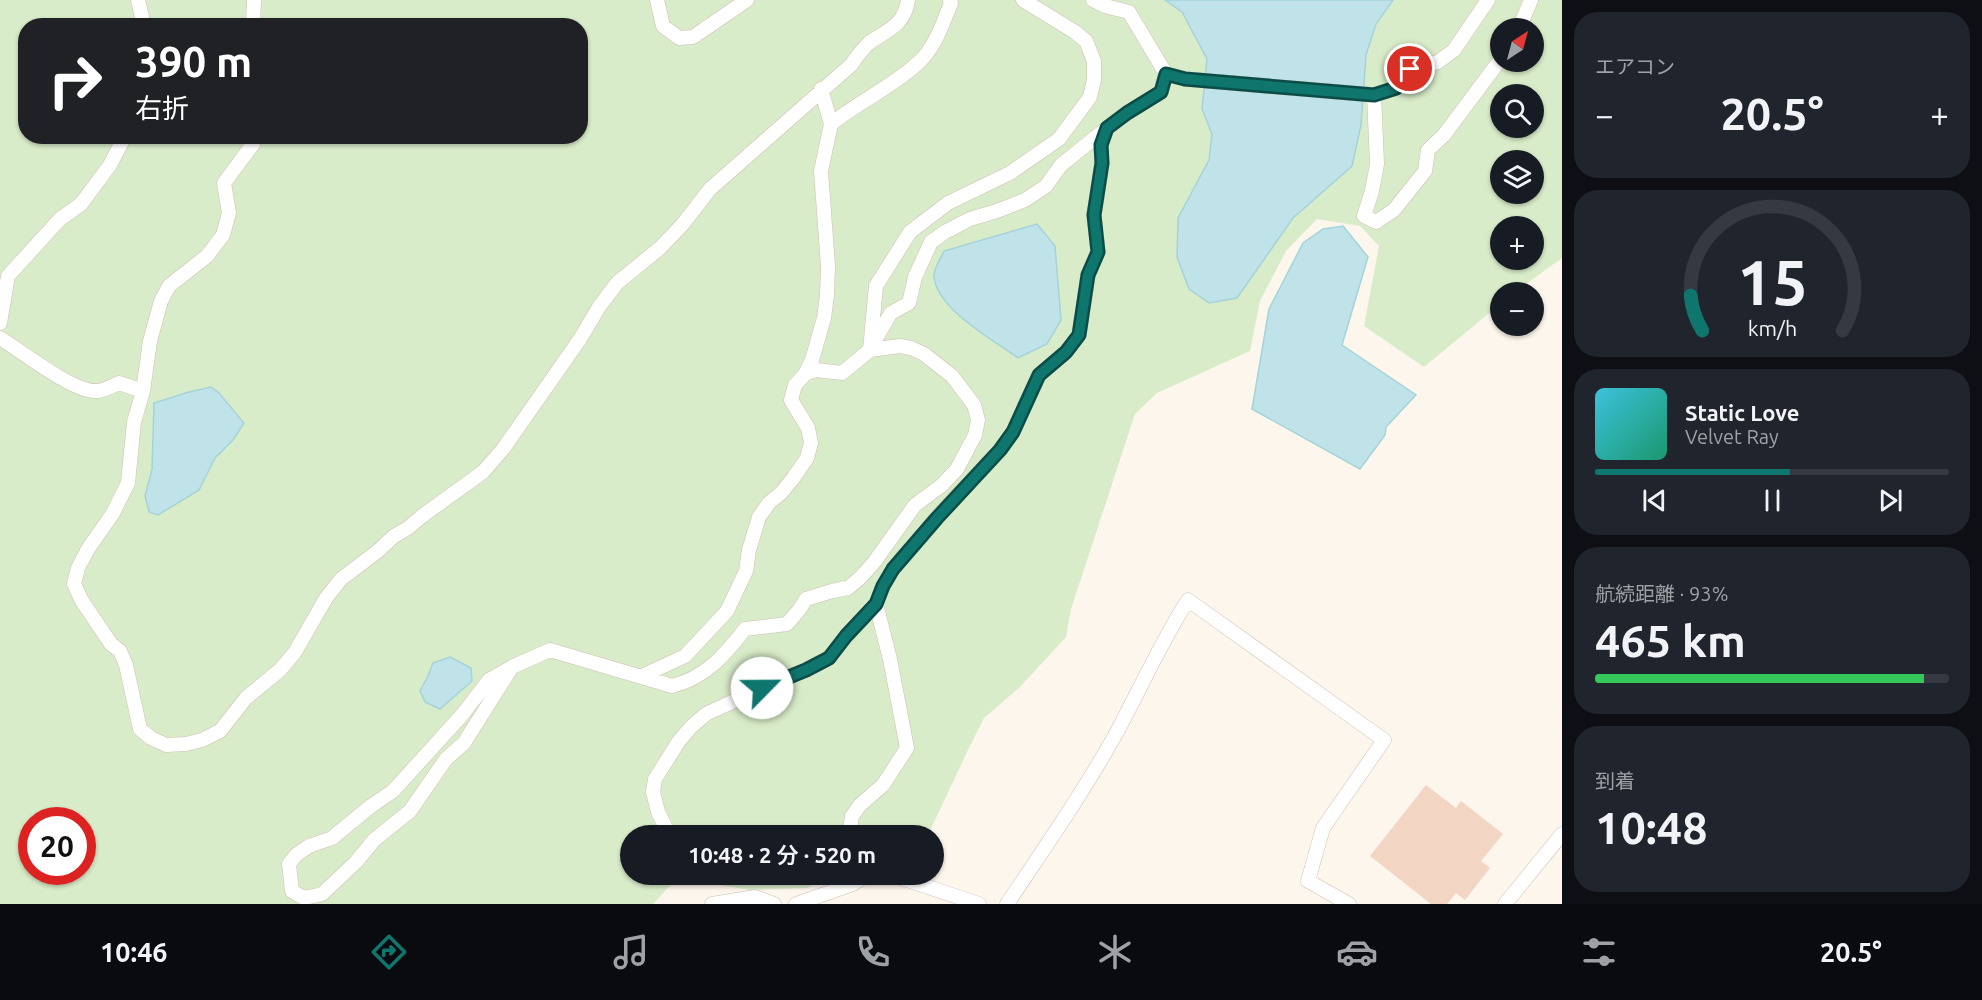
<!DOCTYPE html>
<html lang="ja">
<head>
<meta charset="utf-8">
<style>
  :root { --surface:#171b24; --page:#20242c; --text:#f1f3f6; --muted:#9ea1a6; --line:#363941; --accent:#0f766e }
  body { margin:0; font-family:Ubuntu,"Noto Sans JP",sans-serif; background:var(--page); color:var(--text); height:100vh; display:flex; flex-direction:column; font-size:22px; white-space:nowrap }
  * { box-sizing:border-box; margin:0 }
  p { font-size:20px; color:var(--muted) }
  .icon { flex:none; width:33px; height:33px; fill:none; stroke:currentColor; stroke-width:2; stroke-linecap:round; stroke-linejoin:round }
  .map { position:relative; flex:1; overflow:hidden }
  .side { display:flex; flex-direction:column; gap:12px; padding:12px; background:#0d0f14; width:420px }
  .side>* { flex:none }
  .hud { position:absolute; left:18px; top:18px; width:570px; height:126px; border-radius:24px; box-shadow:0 2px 4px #0004; background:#202124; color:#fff; overflow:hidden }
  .needle { width:39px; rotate:36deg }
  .buttons { position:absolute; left:1490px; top:18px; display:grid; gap:12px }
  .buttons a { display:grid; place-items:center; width:54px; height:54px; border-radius:50%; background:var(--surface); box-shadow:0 2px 4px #0004; font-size:30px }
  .speed { position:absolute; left:18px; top:807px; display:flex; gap:12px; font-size:30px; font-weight:700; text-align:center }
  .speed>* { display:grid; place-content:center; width:78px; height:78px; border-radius:50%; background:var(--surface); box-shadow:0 2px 4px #0004; line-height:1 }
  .speed .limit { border:9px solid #d22; background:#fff; color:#111 }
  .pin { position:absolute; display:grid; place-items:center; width:51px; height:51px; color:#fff; margin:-26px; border:3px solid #fff; border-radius:50%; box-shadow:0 2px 6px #0007 }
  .me { position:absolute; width:66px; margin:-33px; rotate:67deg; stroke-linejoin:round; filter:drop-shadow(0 0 4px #0008) }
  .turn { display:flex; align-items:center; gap:21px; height:126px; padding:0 18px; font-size:27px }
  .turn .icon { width:78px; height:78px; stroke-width:2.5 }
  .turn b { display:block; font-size:42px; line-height:51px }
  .big { font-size:45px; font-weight:600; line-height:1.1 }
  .side .card { flex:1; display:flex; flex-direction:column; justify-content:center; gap:9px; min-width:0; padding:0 21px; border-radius:24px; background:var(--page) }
  .side .dial { align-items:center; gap:0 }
  .dial svg { height:156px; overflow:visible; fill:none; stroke:var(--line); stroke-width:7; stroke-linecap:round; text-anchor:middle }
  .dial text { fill:var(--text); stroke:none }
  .song { display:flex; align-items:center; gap:18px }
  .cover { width:72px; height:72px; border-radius:9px; background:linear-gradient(135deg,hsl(190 70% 55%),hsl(160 70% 35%)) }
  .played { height:6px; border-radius:3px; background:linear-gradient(90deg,var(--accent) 55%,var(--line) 55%) }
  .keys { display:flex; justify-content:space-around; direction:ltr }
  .heat { display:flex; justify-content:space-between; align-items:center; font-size:33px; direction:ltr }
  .charge { height:9px; border-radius:4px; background:linear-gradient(90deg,#34c759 93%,var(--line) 0) }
  .trip { position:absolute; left:620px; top:825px; width:324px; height:60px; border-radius:30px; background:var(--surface); box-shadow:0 2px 4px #0004; font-weight:600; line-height:60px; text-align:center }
  .dock { display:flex; height:96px; justify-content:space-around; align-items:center; background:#090b0e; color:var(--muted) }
  .dock .icon { width:42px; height:42px }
  .dock .active { color:var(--accent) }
  .dock b { font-size:27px; color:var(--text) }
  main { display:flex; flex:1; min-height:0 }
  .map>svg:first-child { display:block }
</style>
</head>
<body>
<main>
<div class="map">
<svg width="1562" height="904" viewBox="0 0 1562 904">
  <rect width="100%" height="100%" fill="#fdf6ec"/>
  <!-- green -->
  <path fill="#d8ecc9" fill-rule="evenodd" d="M 0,0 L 1562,0 L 1562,258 L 1515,292 L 1500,292 L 1500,304 L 1424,367 L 1364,326 L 1379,246 L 1360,226 L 1317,219 L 1286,251 L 1260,301 L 1250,351 L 1157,393 L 1135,414 L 1071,609 L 1066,637 L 1019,688 L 984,718 L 967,752 L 928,835 L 888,835 L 886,833 L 881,836 L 630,836 L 630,874 L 824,875 L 808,888 L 750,890 L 677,878 L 653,904 L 0,904 ZM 26,26 L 580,26 L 580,136 L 26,136 ZM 1500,28 L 1533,28 L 1533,62 L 1500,62 ZM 1500,94 L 1533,94 L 1533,128 L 1500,128 ZM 1500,160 L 1533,160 L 1533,194 L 1500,194 ZM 1500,226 L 1533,226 L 1533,260 L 1500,260 ZM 32,820 L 82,820 L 82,872 L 32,872 Z"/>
  <!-- water -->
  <path fill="#bfe3e8" stroke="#a5d3da" stroke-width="1.5" d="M 1165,0 L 1393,0 L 1376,24 L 1366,55 L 1361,125 L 1352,166 L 1293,218 L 1237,298 L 1209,303 L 1189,289 L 1177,257 L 1178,218 L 1209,160 L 1212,134 L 1202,109 L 1207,59 L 1182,12 Z
    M 1037,224 L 1055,246 L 1061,320 L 1047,344 L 1018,358 C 993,340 937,309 934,277 C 933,269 941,258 944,251 Z
    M 1343,226 L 1368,257 L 1342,345 L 1416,395 L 1386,427 L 1385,435 L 1360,469 L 1252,409 L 1269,309 L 1303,243 L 1323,229 Z
    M 211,387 L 219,393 L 244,423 L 233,440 L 215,458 L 199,490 L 158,515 L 149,512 L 145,496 L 152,469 L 154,403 L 189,392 Z
    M 450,657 L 471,668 L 472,681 L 440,709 L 425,702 L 420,691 L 428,676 L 433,663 Z"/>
  <!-- building -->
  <path fill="#f3d5c3" d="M 1426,785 L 1456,808 L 1461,801 L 1503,834 L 1481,861 L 1490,868 L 1465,900 L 1456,893 L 1447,904 L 1431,904 L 1370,856 Z"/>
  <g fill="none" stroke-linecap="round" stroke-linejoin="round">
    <defs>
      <path id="minor" d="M 138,0 L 144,26
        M 657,0 L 663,26 L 679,38 L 693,37 L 747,0
        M 1093,0 L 1105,6 L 1129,12 L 1166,74 L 1185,79 L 1374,95 L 1396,88 L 1410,69 L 1438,62 L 1454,50 L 1488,0
        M 253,26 L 254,0
        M 1519,28 L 1531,0
        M 1374,95 L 1377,164 L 1372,191 L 1364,216 L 1376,222 L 1394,210 L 1425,171 L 1428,150 L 1444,135 L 1500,60
        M 831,124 C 858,102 892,87 918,63 C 935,48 943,23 951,3 L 950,0
        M 255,136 L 253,144 L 224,183 L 229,213 L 223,235 L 207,256 L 169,286 L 161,301 L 150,341 L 143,391 L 134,422 L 128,483 L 113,513 L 88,549 L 78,568 L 74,584 L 82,601 L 111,644 L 120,651 L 126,665 L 140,729 L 151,738 L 166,745 L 186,744 L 202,740 L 220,731 L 246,698 L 280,670 L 295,652 L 326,598 L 341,579 L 378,551 L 394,536 L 408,528 L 422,516 L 483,472 L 503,449 L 580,339 L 599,307 L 617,283 L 660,248 L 682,225 L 710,189 L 851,65 C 856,58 862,49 869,43 C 887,30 905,25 908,0
        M 0,323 L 8,276 L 60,219 L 81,204 L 110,165 L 125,136
        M 0,338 C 21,351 73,392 96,391 C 104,391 112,386 119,383 L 143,391
        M 872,345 L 891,313 L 909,303 L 915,277 L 931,242 L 945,232 L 970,219 L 997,211 L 1025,200 L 1046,186 L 1061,165 L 1107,128
        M 870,350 L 876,286 L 910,232 L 948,203 L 1010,173 L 1059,139 L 1090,97 L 1094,80 L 1094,61 L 1086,41 L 1075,32 L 1023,0
        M 512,667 L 464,743 L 446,759 L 410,811 L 374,840 L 356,862 L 322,894 L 304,898 L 292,891 L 289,864 L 296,855 L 309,846 L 332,838 L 371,806 L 393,791 L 462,715 L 489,680 L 512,667 L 550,650 L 672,686 C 705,678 725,655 745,629 L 787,624 L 799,610 L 806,599 L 832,591 L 848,588 L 861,577 L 875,561 L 915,505 L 942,485 L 957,469 L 975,435 L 978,420 L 974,405 L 952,376 L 924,354 L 911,348 L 900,346 L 870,350 L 842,373 L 816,370 L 805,374
        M 642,676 L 685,656 L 727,611 L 746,571 L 749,550 L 759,517 L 769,503 L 782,492 L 794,477 L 807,458 L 811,443 L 808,428 L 791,400 L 795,385 L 805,374 L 812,360 L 824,318 L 827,295 L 828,266 L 821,171 L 831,124 L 821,89
        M 670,836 L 658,812 L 653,792 L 655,779 L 679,741 L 691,727 L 706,714 L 777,681 L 806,670 L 829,658 L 846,636 L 876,604
        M 849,836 L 852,816 L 860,805 L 883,785 L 907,748 L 890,659 L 876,604 L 883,586 L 893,569 L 937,517 L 1000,450 L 1013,432 L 1039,375 L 1066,352 L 1079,335 L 1088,275 L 1098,252 L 1094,215 L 1102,163 L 1101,145 L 1107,128 L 1127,113 L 1161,92 L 1166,74
        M 703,874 L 730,876 L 751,874
        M 889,874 L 979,904
        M 712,904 L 755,897 L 774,904
        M 796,904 L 853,884 L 868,874
        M 1007,904 C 1045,847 1085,790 1118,730 C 1141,687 1161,642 1188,600 L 1384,740 L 1323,828 L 1308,881 L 1349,904
        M 1505,904 L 1562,834"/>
    </defs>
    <!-- minor casing -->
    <use href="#minor" stroke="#d1beb0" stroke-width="15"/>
    <!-- minor -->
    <use href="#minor" stroke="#fff" stroke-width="14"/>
  </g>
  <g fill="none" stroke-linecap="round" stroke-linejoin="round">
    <defs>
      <path id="route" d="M 762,688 L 806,670 L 829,658 L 846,636 L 876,604 L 883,586 L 893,569 L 937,518 L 1000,450 L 1013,432 L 1039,375 L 1066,352 L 1079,335 L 1088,275 L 1098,252 L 1094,215 L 1102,163 L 1101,145 L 1107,128 L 1127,113 L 1161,92 L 1166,74 L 1185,79 L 1374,95 L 1396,88 L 1410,69"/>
    </defs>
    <!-- route casing -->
    <use href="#route" stroke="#0a4d48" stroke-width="15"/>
    <!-- route -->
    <use href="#route" stroke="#0f766e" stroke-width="10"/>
  </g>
</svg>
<div class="buttons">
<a><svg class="needle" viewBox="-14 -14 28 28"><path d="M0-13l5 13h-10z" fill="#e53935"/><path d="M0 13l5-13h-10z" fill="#9ea1a6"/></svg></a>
<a><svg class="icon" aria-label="search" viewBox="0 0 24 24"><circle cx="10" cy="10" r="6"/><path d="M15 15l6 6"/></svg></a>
<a><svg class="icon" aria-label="layers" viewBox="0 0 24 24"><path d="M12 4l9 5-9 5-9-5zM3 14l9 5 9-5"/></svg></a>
<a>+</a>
<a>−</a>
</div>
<div class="speed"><div class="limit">20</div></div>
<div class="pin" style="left:1410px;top:69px;background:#d93025"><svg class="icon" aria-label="arrive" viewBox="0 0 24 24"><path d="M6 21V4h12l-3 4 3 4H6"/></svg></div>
<svg class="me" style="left:762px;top:688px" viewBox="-20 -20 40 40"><circle r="19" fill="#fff"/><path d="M0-13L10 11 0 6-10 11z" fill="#0f766e"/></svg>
<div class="trip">10:48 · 2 分 · 520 m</div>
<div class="hud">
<div class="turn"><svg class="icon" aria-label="right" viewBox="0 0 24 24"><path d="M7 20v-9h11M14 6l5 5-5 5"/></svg><div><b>390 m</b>右折</div></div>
</div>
</div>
<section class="side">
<div class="card"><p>エアコン</p>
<div class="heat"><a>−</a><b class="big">20.5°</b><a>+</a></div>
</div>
<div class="card dial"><svg viewBox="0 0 100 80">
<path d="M14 69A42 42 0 1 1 86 69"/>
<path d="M14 69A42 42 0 0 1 8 51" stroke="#0f766e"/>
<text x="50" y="56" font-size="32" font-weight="700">15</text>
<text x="50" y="72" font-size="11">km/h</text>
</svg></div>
<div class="card">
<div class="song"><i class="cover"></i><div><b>Static Love</b><p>Velvet Ray</p></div></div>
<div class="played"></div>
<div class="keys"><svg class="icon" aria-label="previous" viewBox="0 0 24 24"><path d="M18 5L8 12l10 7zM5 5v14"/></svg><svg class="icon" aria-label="pause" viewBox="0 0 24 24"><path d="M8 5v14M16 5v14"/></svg><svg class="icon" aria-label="next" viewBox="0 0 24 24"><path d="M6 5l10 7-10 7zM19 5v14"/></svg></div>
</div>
<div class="card"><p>航続距離 · 93%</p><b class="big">465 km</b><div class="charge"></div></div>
<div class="card"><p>到着</p><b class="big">10:48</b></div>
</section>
</main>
<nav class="dock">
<b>10:46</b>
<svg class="icon active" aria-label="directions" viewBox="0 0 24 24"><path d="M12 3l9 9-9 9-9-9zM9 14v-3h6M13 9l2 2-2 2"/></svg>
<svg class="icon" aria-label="music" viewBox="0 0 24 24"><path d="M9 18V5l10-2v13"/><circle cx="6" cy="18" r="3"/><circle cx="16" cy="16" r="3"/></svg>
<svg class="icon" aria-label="phone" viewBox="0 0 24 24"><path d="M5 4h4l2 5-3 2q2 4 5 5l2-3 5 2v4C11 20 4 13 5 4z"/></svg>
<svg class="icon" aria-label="climate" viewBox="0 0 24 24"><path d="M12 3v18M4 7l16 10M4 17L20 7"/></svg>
<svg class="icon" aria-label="car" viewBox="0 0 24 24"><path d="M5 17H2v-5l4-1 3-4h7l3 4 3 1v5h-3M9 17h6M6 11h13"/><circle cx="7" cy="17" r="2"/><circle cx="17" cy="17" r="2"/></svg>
<svg class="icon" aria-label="filters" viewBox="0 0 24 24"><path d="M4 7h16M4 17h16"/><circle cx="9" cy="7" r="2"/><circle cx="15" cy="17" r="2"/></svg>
<b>20.5°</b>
</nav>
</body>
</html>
